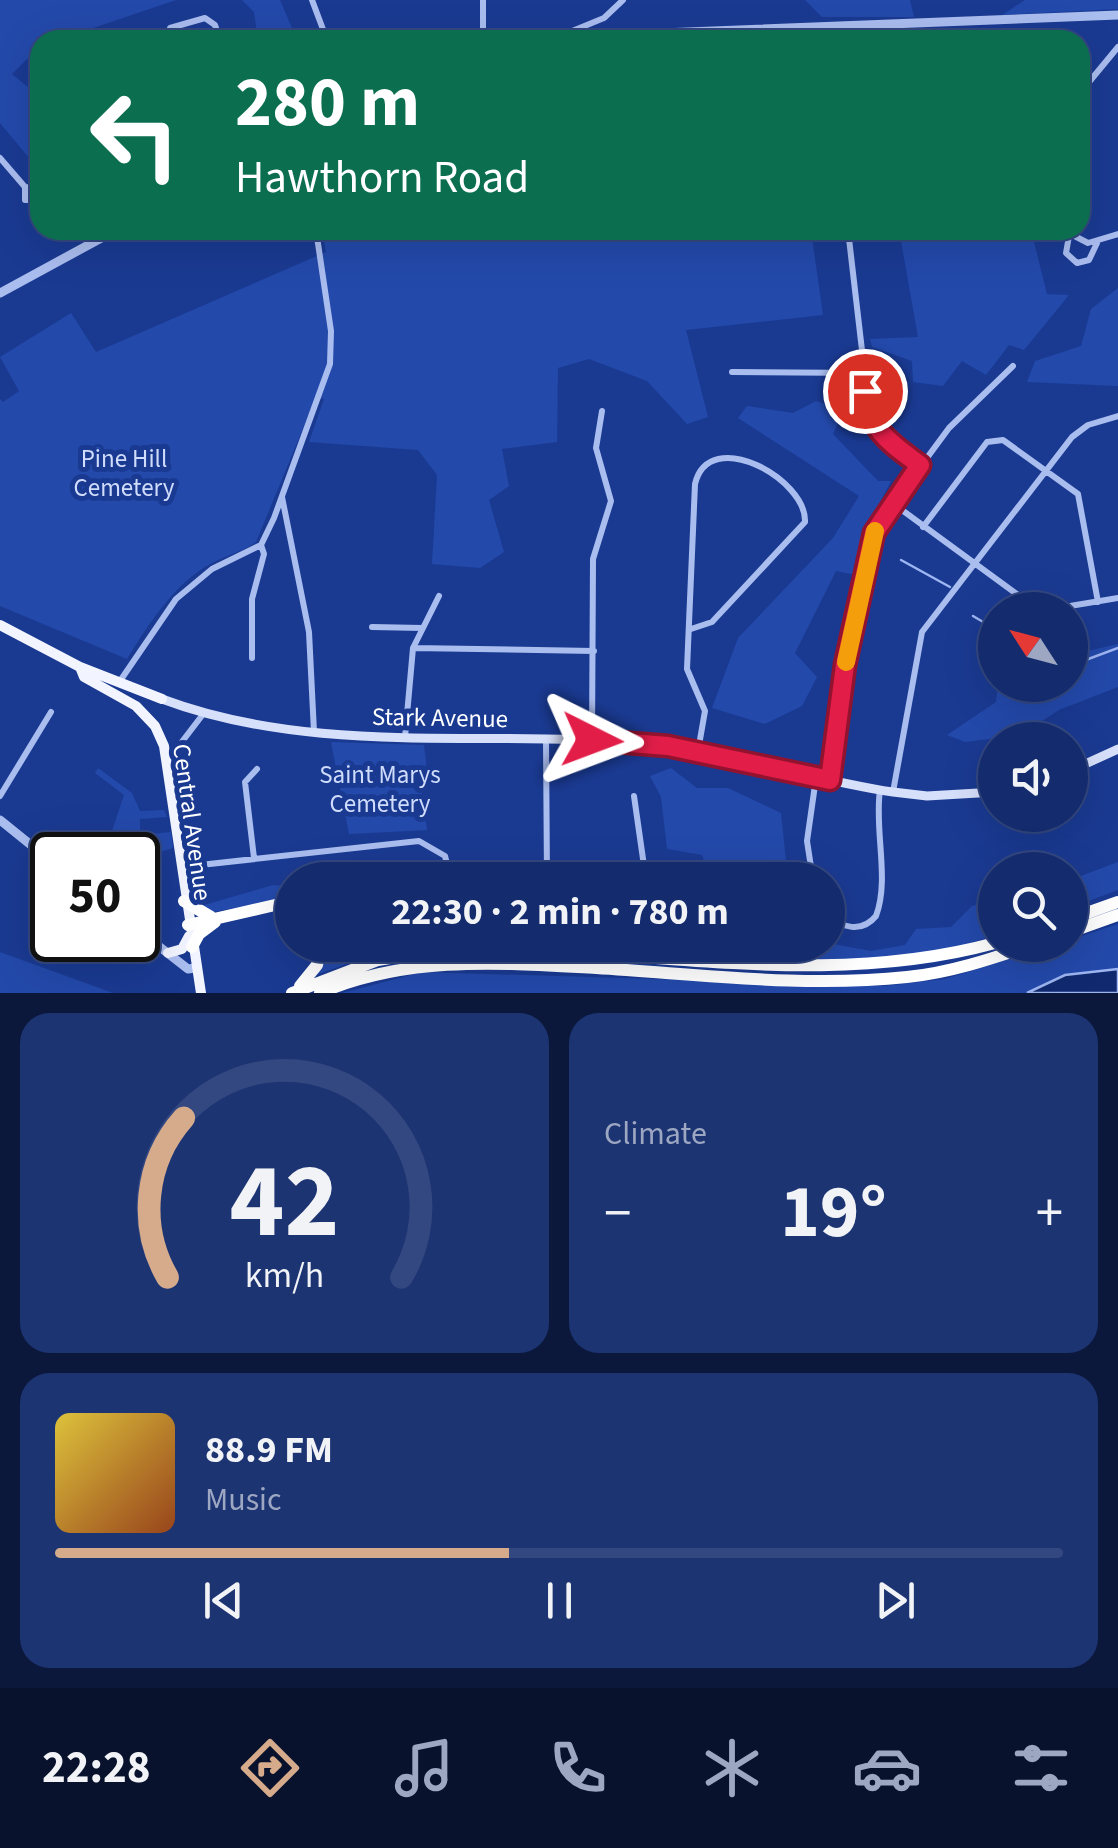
<!DOCTYPE html>
<html lang="en">
<head>
<meta charset="utf-8">
<style>
  :root { --surface:#142c6e; --page:#1d3473; --text:#f1f3f6; --muted:#9da7c2; --line:#334881; --accent:#d6ab8b }
  body { margin:0; font-family:"Source Sans 3",sans-serif; background:var(--page); color:var(--text); height:100vh; display:flex; flex-direction:column; font-size:38px; white-space:nowrap }
  * { box-sizing:border-box; margin:0 }
  p { font-size:32px; color:var(--muted) }
  .icon { flex:none; width:55px; height:55px; fill:none; stroke:currentColor; stroke-width:2; stroke-linecap:round; stroke-linejoin:round }
  .map { position:relative; height:993px; overflow:hidden }
  .side { display:flex; flex-direction:column; gap:20px; padding:20px; background:#0b183c; flex:1 }
  .side>* { flex:none }
  .banner { position:absolute; left:30px; top:30px; width:1060px; height:210px; border-radius:30px; box-shadow:0 10px 40px #0002,0 0 0 2px var(--line); background:#0b6e4f; color:#fff; overflow:hidden }
  .needle { width:65px; rotate:306deg }
  .controls { position:absolute; left:978px; top:592px; display:grid; gap:20px }
  .controls a { display:grid; place-items:center; width:110px; height:110px; border-radius:50%; background:var(--surface); box-shadow:0 10px 40px #0002,0 0 0 2px var(--line); font-size:50px }
  .speed { position:absolute; left:30px; top:832px; display:flex; gap:20px; font-size:50px; font-weight:700; text-align:center }
  .speed>* { display:grid; place-content:center; width:130px; height:130px; border-radius:50%; background:var(--surface); box-shadow:0 10px 40px #0002,0 0 0 2px var(--line); line-height:1 }
  .speed .limit { border:5px solid #111; border-radius:15px; background:#fff; color:#111 }
  .pin { position:absolute; display:grid; place-items:center; width:85px; height:85px; color:#fff; margin:-42px; border:5px solid #fff; border-radius:50%; box-shadow:0 2px 10px #0007 }
  .me { position:absolute; width:110px; margin:-55px; rotate:93deg; stroke-linejoin:round; filter:drop-shadow(0 0 8px #0008) }
  .turn { display:flex; align-items:center; gap:35px; height:210px; padding:0 40px; font-size:45px }
  .turn .icon { width:130px; height:130px; stroke-width:2.5 }
  .turn b { display:block; font-size:70px; line-height:85px }
  .big { font-size:75px; font-weight:700; line-height:1.1 }
  .side .widget { flex:1; display:flex; flex-direction:column; justify-content:center; gap:15px; min-width:0; padding:0 35px; border-radius:30px; background:var(--page) }
  .side .dial { align-items:center; gap:0 }
  .dial svg { height:260px; overflow:visible; fill:none; stroke:var(--line); stroke-width:7; stroke-linecap:round; text-anchor:middle }
  .dial text { fill:var(--text); stroke:none }
  .song { display:flex; align-items:center; gap:30px }
  .cover { width:120px; height:120px; border-radius:15px; background:linear-gradient(135deg,hsl(50 70% 55%),hsl(20 70% 35%)) }
  .played { height:10px; border-radius:5px; background:linear-gradient(90deg,var(--accent) 45%,var(--line) 45%) }
  .keys { display:flex; justify-content:space-around; direction:ltr }
  .heat { display:flex; justify-content:space-between; align-items:center; font-size:55px; direction:ltr }
  .side .tiles { flex:1; display:grid; gap:20px; grid-template-columns:1fr 1fr }
  .widget:last-child { grid-column:span 2 }
  .trip { position:absolute; left:275px; top:862px; width:570px; height:100px; border-radius:50px; background:var(--surface); box-shadow:0 10px 40px #0002,0 0 0 2px var(--line); font-weight:700; line-height:100px; text-align:center }
  .dock { display:flex; height:160px; justify-content:space-around; align-items:center; background:#08122c; color:var(--muted) }
  .dock .icon { width:70px; height:70px }
  .dock .selected { color:var(--accent) }
  .dock b { font-size:45px; color:var(--text) }
  .map>svg:first-child { display:block }
</style>
</head>
<body>
<div class="map">
<svg width="1118" height="993" viewBox="0 0 1118 993">
  <rect width="100%" height="100%" fill="#1a3a92"/>
  <!-- green -->
  <path fill="#2349ab" d="M 0,0 L 176,0 L 58,40 L 40,40 L 40,46 L 12,74 L 40,97 L 40,171 L 0,123 Z
    M 242,0 L 280,0 L 297,40 L 258,40 L 254,12 Z
    M 805,0 L 910,0 L 914,17 L 822,17 Z
    M 1025,0 L 1118,0 L 1118,9 L 1002,15 Z
    M 322,230 L 811,230 L 823,315 L 686,330 L 708,417 L 687,424 L 647,381 L 589,359 L 558,368 L 557,442 L 502,449 L 509,486 L 489,500 L 504,552 L 480,568 L 432,564 L 437,475 L 418,450 L 309,442 L 324,399 L 316,397 L 256,542 C 242,552 227,555 212,563 C 175,582 148,625 127,659 L 0,606 L 0,399 L 3,402 L 19,391 L 0,357 L 71,313 L 96,352 L 326,252 Z
    M 899,230 L 1031,230 L 1047,294 L 1069,295 L 1024,350 L 1009,345 L 986,375 L 962,361 L 943,386 L 913,382 L 912,361 L 872,347 L 870,339 L 918,337 Z
    M 1118,288 L 1118,386 L 1027,382 L 1035,361 L 1081,346 L 1091,309 Z
    M 816,401 L 844,410 L 833,434 L 878,481 L 891,481 L 871,520 L 856,575 L 836,571 L 795,653 L 817,677 L 802,706 L 765,724 L 712,708 L 738,638 L 833,538 L 859,496 L 738,418 L 747,406 L 793,413 Z
    M 1118,644 L 1118,687 L 1059,710 L 1021,735 L 965,742 L 947,735 L 996,702 L 998,685 L 1070,685 L 1070,655 Z
    M 331,742 L 424,745 L 429,785 L 421,787 L 427,830 L 349,834 Z
    M 98,768 L 132,793 L 140,811 L 164,810 L 167,817 L 140,819 L 140,835 L 171,832 L 173,848 L 150,855 L 138,915 L 138,855 L 104,855 L 124,795 L 95,773 Z
    M 671,768 L 697,788 L 728,788 L 781,813 L 788,880 L 710,880 L 702,855 L 667,849 L 661,797 L 650,776 Z
    M 1118,862 L 1118,890 L 1070,908 L 1070,880 Z
    M 273,885 L 292,886 L 292,898 L 212,912 L 201,906 Z
    M 995,900 L 995,935 C 922,961 781,976 709,945 L 828,943 L 871,951 L 905,945 L 916,929 L 951,927 L 972,906 Z
    M 1118,924 L 1118,969 L 1065,975 L 1027,993 L 342,993 L 422,972 L 885,986 L 945,979 L 1055,945 L 1070,945 L 1070,940 Z
    M 322,945 L 423,945 L 369,956 L 316,975 Z
    M 0,952 L 113,993 L 0,993 Z"/>
  <!-- water -->
  <path fill="#11296f" stroke="#9db5f1" stroke-width="2.5" d="M 1118,969 L 1118,993 L 1027,993 L 1065,975 Z"/>
  <g fill="none" stroke-linecap="round" stroke-linejoin="round">
    <!-- stream -->
    <path stroke="#9db5f1" stroke-width="2.5" d="M 901,560 L 950,587
      M 973,616 L 995,629
      M 1070,660 L 1083,661 L 1118,648"/>
    <!-- minor -->
    <path stroke="#aabdef" stroke-width="6" d="M 312,0 L 327,40
      M 565,34 L 604,18 L 623,0
      M 117,37 L 117,40
      M 169,40 L 170,28 L 205,18 L 215,25 L 220,40
      M 483,40 L 483,0
      M 1080,93 L 1118,47
      M 0,158 L 25,187 L 25,200 L 36,200 L 37,188 L 25,187
      M 216,230 L 220,237 L 233,230
      M 848,230 L 870,419 L 878,434 L 920,465
      M 1063,230 L 1088,243 L 1118,234
      M 1069,236 L 1066,253 L 1077,263 L 1089,260 L 1097,243
      M 732,372 L 863,373
      M 282,497 L 309,632 L 314,732
      M 891,502 L 1029,603 L 1064,607 L 1118,598
      M 923,527 L 987,442 L 1003,440 L 1078,494 L 1098,602
      M 372,627 L 422,628
      M 691,629 L 712,622 L 805,522 C 807,479 709,425 695,484 L 687,669 L 705,711 L 698,751
      M 413,648 L 594,651
      M 252,658 L 252,599 L 264,554 L 261,545
      M 120,681 L 176,599 L 212,569 L 261,545 L 274,518 L 330,364 L 331,331 L 316,230
      M 405,737 L 413,648 L 439,596
      M 546,739 L 547,880
      M 592,740 L 593,559 L 611,501 L 596,448 L 602,411
      M 168,760 L 204,713
      M 830,780 L 845,665 L 876,527 L 949,428 L 1013,366
      M 893,792 L 922,632 L 1072,437 L 1088,425 L 1118,416
      M 0,796 L 51,712
      M 634,796 L 646,880
      M 254,858 L 245,782 L 257,769
      M 182,867 L 419,841 L 445,856 L 451,880
      M 813,880 L 807,841 L 816,778
      M 828,913 C 841,929 862,933 876,916 C 890,879 874,830 880,790"/>
    <!-- tertiary -->
    <path stroke="#aabdef" stroke-width="9" d="M 482,40 L 1118,15
      M 0,293 L 116,230
      M 0,820 L 52,862
      M 138,930 L 188,969 L 195,968"/>
    <!-- secondary -->
    <path stroke="#d7e0fb" stroke-width="9" d="M 162,699 C 311,755 476,731 631,742 C 719,748 806,779 893,792 L 927,796 L 995,792
      M 1070,771 L 1118,749"/>
    <!-- primary -->
    <path stroke="#f2f5ff" stroke-width="10" d="M 0,625 L 80,667 L 84,677 L 136,706 L 155,726 L 164,746 L 201,993
      M 80,667 L 162,699
      M 168,953 L 182,949 L 189,936"/>
    <!-- motorway -->
    <path stroke="#fff" stroke-width="12" d="M 184,901 L 211,917
      M 1070,919 L 1118,902
      M 188,925 L 275,905 L 292,906
      M 1070,932 L 1118,915
      M 192,947 L 199,934 L 215,922
      M 300,986 L 317,965 L 321,945
      M 292,993 L 378,960 L 438,950 C 625,942 812,993 995,943
      M 320,993 C 409,955 501,963 596,968 C 698,974 804,988 907,977 C 949,973 991,959 1032,945"/>
  </g>
  <g fill="none" stroke-linecap="round" stroke-linejoin="round">
    <defs>
      <path id="route" d="M 592,740 L 668,746 L 830,780 L 845,665 L 874,533 L 920,465 C 889,442 870,431 865,391"/>
    </defs>
    <!-- route casing -->
    <use href="#route" stroke="#92132f" stroke-width="25"/>
    <!-- route -->
    <use href="#route" stroke="#e11d48" stroke-width="18"/>
    <!-- slow -->
    <path stroke="#f59e0b" stroke-width="18" d="M 846,662 L 875,531"/>
  </g>
  <g text-anchor="middle" stroke-width="10" stroke-linejoin="round" paint-order="stroke">
    <!-- park labels -->
    <g font-size="25" fill="#d0dcfb" stroke="#1a3a92">
      <text x="124" y="467">Pine Hill<tspan x="124" dy="29">Cemetery</tspan></text>
      <text x="380" y="783">Saint Marys<tspan x="380" dy="29">Cemetery</tspan></text>
    </g>
    <!-- street labels -->
    <g font-size="25" fill="#fff" stroke="#1a3a92">
      <text transform="translate(440 717) rotate(1)" y="9">Stark Avenue</text>
      <text transform="translate(193 822) rotate(82)" y="9">Central Avenue</text>
    </g>
  </g>
</svg>
<div class="controls">
<a><svg class="needle" viewBox="-14 -14 28 28"><path d="M0-13l5 13h-10z" fill="#e53935"/><path d="M0 13l5-13h-10z" fill="#9da7c2"/></svg></a>
<a><svg class="icon" aria-label="sound" viewBox="0 0 24 24"><path d="M4 9h4l5-4v14l-5-4H4zM17 9q2 3 0 6"/></svg></a>
<a><svg class="icon" aria-label="search" viewBox="0 0 24 24"><circle cx="10" cy="10" r="6"/><path d="M15 15l6 6"/></svg></a>
</div>
<div class="speed"><div class="limit">50</div></div>
<div class="pin" style="left:865px;top:391px;background:#d93025"><svg class="icon" aria-label="arrive" viewBox="0 0 24 24"><path d="M6 21V4h12l-3 4 3 4H6"/></svg></div>
<svg class="me" style="left:592px;top:740px" viewBox="-20 -20 40 40"><path d="M0-17L14 15 0 8-14 15z" fill="#e11d48" stroke="#fff" stroke-width="4"/></svg>
<div class="trip">22:30 · 2 min · 780 m</div>
<div class="banner">
<div class="turn"><svg class="icon" aria-label="left" viewBox="0 0 24 24"><path d="M17 20v-9H6M10 6l-5 5 5 5"/></svg><div><b>280 m</b>Hawthorn Road</div></div>
</div>
</div>
<section class="side">
<div class="tiles">
<div class="widget dial"><svg viewBox="0 0 100 80">
<path d="M14 69A42 42 0 1 1 86 69"/>
<path d="M14 69A42 42 0 0 1 19 20" stroke="#d6ab8b"/>
<text x="50" y="56" font-size="32" font-weight="700">42</text>
<text x="50" y="72" font-size="11">km/h</text>
</svg></div>
<div class="widget"><p>Climate</p>
<div class="heat"><a>−</a><b class="big">19°</b><a>+</a></div>
</div>
<div class="widget">
<div class="song"><i class="cover"></i><div><b>88.9 FM</b><p>Music</p></div></div>
<div class="played"></div>
<div class="keys"><svg class="icon" aria-label="previous" viewBox="0 0 24 24"><path d="M18 5L8 12l10 7zM5 5v14"/></svg><svg class="icon" aria-label="pause" viewBox="0 0 24 24"><path d="M8 5v14M16 5v14"/></svg><svg class="icon" aria-label="next" viewBox="0 0 24 24"><path d="M6 5l10 7-10 7zM19 5v14"/></svg></div>
</div>
</div>
</section>
<nav class="dock">
<b>22:28</b>
<svg class="icon selected" aria-label="directions" viewBox="0 0 24 24"><path d="M12 3l9 9-9 9-9-9zM9 14v-3h6M13 9l2 2-2 2"/></svg>
<svg class="icon" aria-label="music" viewBox="0 0 24 24"><path d="M9 18V5l10-2v13"/><circle cx="6" cy="18" r="3"/><circle cx="16" cy="16" r="3"/></svg>
<svg class="icon" aria-label="phone" viewBox="0 0 24 24"><path d="M5 4h4l2 5-3 2q2 4 5 5l2-3 5 2v4C11 20 4 13 5 4z"/></svg>
<svg class="icon" aria-label="climate" viewBox="0 0 24 24"><path d="M12 3v18M4 7l16 10M4 17L20 7"/></svg>
<svg class="icon" aria-label="car" viewBox="0 0 24 24"><path d="M5 17H2v-5l4-1 3-4h7l3 4 3 1v5h-3M9 17h6M6 11h13"/><circle cx="7" cy="17" r="2"/><circle cx="17" cy="17" r="2"/></svg>
<svg class="icon" aria-label="filters" viewBox="0 0 24 24"><path d="M4 7h16M4 17h16"/><circle cx="9" cy="7" r="2"/><circle cx="15" cy="17" r="2"/></svg>
</nav>
</body>
</html>
